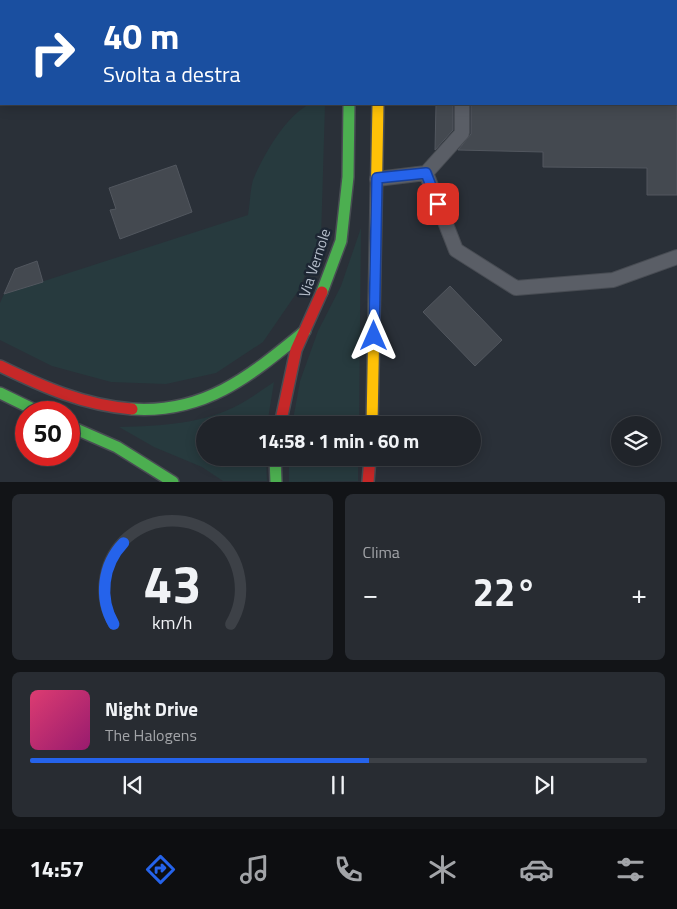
<!DOCTYPE html>
<html lang="it">
<head>
<meta charset="utf-8">
<style>
  :root { --surface:#20242a; --page:#282c32; --text:#f1f3f6; --muted:#a2a4a8; --line:#3d4147; --accent:#2563eb }
  body { margin:0; font-family:"Titillium Web",sans-serif; background:var(--page); color:var(--text); height:100vh; display:flex; flex-direction:column; font-size:19px; white-space:nowrap }
  * { box-sizing:border-box; margin:0 }
  p { font-size:16px; color:var(--muted) }
  .icon { flex:none; width:28px; height:28px; fill:none; stroke:currentColor; stroke-width:2; stroke-linecap:round; stroke-linejoin:round }
  .map { position:relative; height:482px; overflow:hidden }
  .drawer { display:flex; flex-direction:column; gap:12px; padding:12px; background:#121417; flex:1 }
  .drawer>* { flex:none }
  .hud { position:absolute; left:0px; top:0px; width:678px; height:105px; box-shadow:0 2px 12px #0003,0 0 0 1px var(--line); background:#1a4fa0; color:#fff; overflow:hidden }
  .fabs { position:absolute; left:611px; top:416px; display:grid; gap:10px }
  .fabs a { display:grid; place-items:center; width:50px; height:50px; border-radius:50%; background:var(--surface); box-shadow:0 2px 12px #0003,0 0 0 1px var(--line); font-size:25px }
  .speed { position:absolute; left:15px; top:401px; display:flex; gap:10px; font-size:25px; font-weight:700; text-align:center }
  .speed>* { display:grid; place-content:center; width:65px; height:65px; border-radius:50%; background:var(--surface); box-shadow:0 2px 12px #0003,0 0 0 1px var(--line); line-height:1 }
  .speed .limit { border:8px solid #d22; background:#fff; color:#111 }
  .pin { position:absolute; display:grid; place-items:center; width:42px; height:42px; color:#fff; margin:-21px; border-radius:10px; box-shadow:0 2px 8px #0006 }
  .me { position:absolute; width:55px; margin:-28px; rotate:0deg; stroke-linejoin:round; filter:drop-shadow(0 0 4px #0008) }
  .turn { display:flex; align-items:center; gap:18px; height:105px; padding:0 20px; font-size:22px }
  .turn .icon { width:65px; height:65px; stroke-width:2.5 }
  .turn b { display:block; font-size:35px; line-height:42px }
  .big { font-size:38px; font-weight:700; line-height:1.1 }
  .drawer .card { flex:1; display:flex; flex-direction:column; justify-content:center; gap:8px; min-width:0; padding:0 18px; border-radius:8px; background:var(--page) }
  .drawer .dial { align-items:center; gap:0 }
  .dial svg { height:130px; overflow:visible; fill:none; stroke:var(--line); stroke-width:7; stroke-linecap:round; text-anchor:middle }
  .dial text { fill:var(--text); stroke:none }
  .song { display:flex; align-items:center; gap:15px }
  .cover { width:60px; height:60px; border-radius:8px; background:linear-gradient(135deg,hsl(340 70% 55%),hsl(320 70% 35%)) }
  .played { height:5px; border-radius:2px; background:linear-gradient(90deg,var(--accent) 55%,var(--line) 55%) }
  .keys { display:flex; justify-content:space-around; direction:ltr }
  .heat { display:flex; justify-content:space-between; align-items:center; font-size:28px; direction:ltr }
  .drawer .tiles { flex:1; display:grid; gap:12px; grid-template-columns:1fr 1fr }
  .card:last-child { grid-column:span 2 }
  .trip { position:absolute; left:196px; top:416px; width:285px; height:50px; border-radius:25px; background:var(--surface); box-shadow:0 2px 12px #0003,0 0 0 1px var(--line); font-weight:700; line-height:50px; text-align:center }
  .menu { display:flex; height:80px; justify-content:space-around; align-items:center; background:#0d0e11; color:var(--muted) }
  .menu .icon { width:35px; height:35px }
  .menu .current { color:var(--accent) }
  .menu b { font-size:22px; color:var(--text) }
  .map>svg:first-child { display:block }
</style>
</head>
<body>
<div class="map">
<svg width="677" height="482" viewBox="0 0 677 482">
  <rect width="100%" height="100%" fill="#2a3038"/>
  <!-- green -->
  <path fill="#273a3e" d="M 310,104 L 325,104 L 321,239 L 298,291 L 263,342 L 216,373 L 166,384 L 111,382 L 52,366 L 0,340 L 0,303 L 4,294 L 248,215 C 250,204 250,191 253,180 C 263,156 286,115 310,104 Z
    M 361,228 L 359,425 L 292,425 L 300,381 L 318,331 L 341,286 Z
    M 274,382 L 267,425 L 205,425 L 205,458 L 266,458 L 267,481 L 223,481 L 202,467 L 154,447 L 119,427 C 161,426 205,424 242,403 C 253,397 263,389 274,382 Z
    M 289,458 L 358,458 L 358,481 L 289,482 Z"/>
  <!-- building -->
  <path fill="#444950" stroke="#52575f" d="M 436,104 L 453,104 L 453,130 L 435,150 Z
    M 471,104 L 677,104 L 677,195 L 647,195 L 647,168 L 543,167 L 543,152 L 458,150 L 471,134 Z
    M 176,165 L 192,212 L 120,239 L 110,210 L 116,209 L 109,188 Z
    M 37,261 L 43,282 L 4,294 L 15,269 Z
    M 450,286 L 502,340 L 475,366 L 423,312 Z"/>
  <g fill="none" stroke-linecap="round" stroke-linejoin="round">
    <defs>
      <path id="lane" d="M 638,0 L 645,1
        M 464,1 L 468,0
        M 676,7 L 677,7
        M 426,173 L 456,250 L 516,288 L 613,280 L 677,257
        M 377,179 L 426,173 L 462,133 L 462,104"/>
      <path id="fast" d="M 379,0 L 379,1
        M 322,292 L 341,241 L 348,177 L 349,104
        M 0,393 L 39,412
        M 132,409 C 206,414 251,375 305,331
        M 69,426 L 117,447 L 173,482
        M 275,458 L 276,482"/>
      <path id="slow" d="M 372,425 L 378,104"/>
      <path id="jam" d="M 350,0 L 350,1
        M 0,366 C 43,387 83,405 132,409
        M 280,425 L 296,350 L 322,292
        M 368,482 L 370,458"/>
    </defs>
    <!-- lane casing -->
    <use href="#lane" stroke="#484c53" stroke-width="16"/>
    <!-- fast casing -->
    <use href="#fast" stroke="#484c53" stroke-width="14"/>
    <!-- slow casing -->
    <use href="#slow" stroke="#484c53" stroke-width="14"/>
    <!-- jam casing -->
    <use href="#jam" stroke="#484c53" stroke-width="14"/>
    <!-- lane -->
    <use href="#lane" stroke="#5a5e66" stroke-width="14"/>
    <!-- fast -->
    <use href="#fast" stroke="#4caf50" stroke-width="11"/>
    <!-- slow -->
    <use href="#slow" stroke="#ffc107" stroke-width="11"/>
    <!-- jam -->
    <use href="#jam" stroke="#c62828" stroke-width="11"/>
  </g>
  <g fill="none" stroke-linecap="round" stroke-linejoin="round">
    <defs>
      <path id="route" d="M 374,336 L 377,178 L 426,173 L 438,204"/>
    </defs>
    <!-- route casing -->
    <use href="#route" stroke="#184099" stroke-width="12"/>
    <!-- route -->
    <use href="#route" stroke="#2563eb" stroke-width="9"/>
  </g>
  <g text-anchor="middle" stroke-width="5" stroke-linejoin="round" paint-order="stroke">
    <!-- street labels -->
    <g font-size="15" fill="#b4bcc9" stroke="#1d2633">
      <text transform="translate(315 263) rotate(-72)" y="5">Via Vernole</text>
    </g>
  </g>
</svg>
<div class="fabs">
<a><svg class="icon" aria-label="layers" viewBox="0 0 24 24"><path d="M12 4l9 5-9 5-9-5zM3 14l9 5 9-5"/></svg></a>
</div>
<div class="speed"><div class="limit">50</div></div>
<div class="pin" style="left:438px;top:204px;background:#d93025"><svg class="icon" aria-label="arrive" viewBox="0 0 24 24"><path d="M6 21V4h12l-3 4 3 4H6"/></svg></div>
<svg class="me" style="left:374px;top:336px" viewBox="-20 -20 40 40"><path d="M0-17L14 15 0 8-14 15z" fill="#2563eb" stroke="#fff" stroke-width="4"/></svg>
<div class="trip">14:58 · 1 min · 60 m</div>
<div class="hud">
<div class="turn"><svg class="icon" aria-label="right" viewBox="0 0 24 24"><path d="M7 20v-9h11M14 6l5 5-5 5"/></svg><div><b>40 m</b>Svolta a destra</div></div>
</div>
</div>
<section class="drawer">
<div class="tiles">
<div class="card dial"><svg viewBox="0 0 100 80">
<path d="M14 69A42 42 0 1 1 86 69"/>
<path d="M14 69A42 42 0 0 1 20 19" stroke="#2563eb"/>
<text x="50" y="56" font-size="32" font-weight="700">43</text>
<text x="50" y="72" font-size="11">km/h</text>
</svg></div>
<div class="card"><p>Clima</p>
<div class="heat"><a>−</a><b class="big">22°</b><a>+</a></div>
</div>
<div class="card">
<div class="song"><i class="cover"></i><div><b>Night Drive</b><p>The Halogens</p></div></div>
<div class="played"></div>
<div class="keys"><svg class="icon" aria-label="previous" viewBox="0 0 24 24"><path d="M18 5L8 12l10 7zM5 5v14"/></svg><svg class="icon" aria-label="pause" viewBox="0 0 24 24"><path d="M8 5v14M16 5v14"/></svg><svg class="icon" aria-label="next" viewBox="0 0 24 24"><path d="M6 5l10 7-10 7zM19 5v14"/></svg></div>
</div>
</div>
</section>
<nav class="menu">
<b>14:57</b>
<svg class="icon current" aria-label="directions" viewBox="0 0 24 24"><path d="M12 3l9 9-9 9-9-9zM9 14v-3h6M13 9l2 2-2 2"/></svg>
<svg class="icon" aria-label="music" viewBox="0 0 24 24"><path d="M9 18V5l10-2v13"/><circle cx="6" cy="18" r="3"/><circle cx="16" cy="16" r="3"/></svg>
<svg class="icon" aria-label="phone" viewBox="0 0 24 24"><path d="M5 4h4l2 5-3 2q2 4 5 5l2-3 5 2v4C11 20 4 13 5 4z"/></svg>
<svg class="icon" aria-label="climate" viewBox="0 0 24 24"><path d="M12 3v18M4 7l16 10M4 17L20 7"/></svg>
<svg class="icon" aria-label="car" viewBox="0 0 24 24"><path d="M5 17H2v-5l4-1 3-4h7l3 4 3 1v5h-3M9 17h6M6 11h13"/><circle cx="7" cy="17" r="2"/><circle cx="17" cy="17" r="2"/></svg>
<svg class="icon" aria-label="filters" viewBox="0 0 24 24"><path d="M4 7h16M4 17h16"/><circle cx="9" cy="7" r="2"/><circle cx="15" cy="17" r="2"/></svg>
</nav>
</body>
</html>
